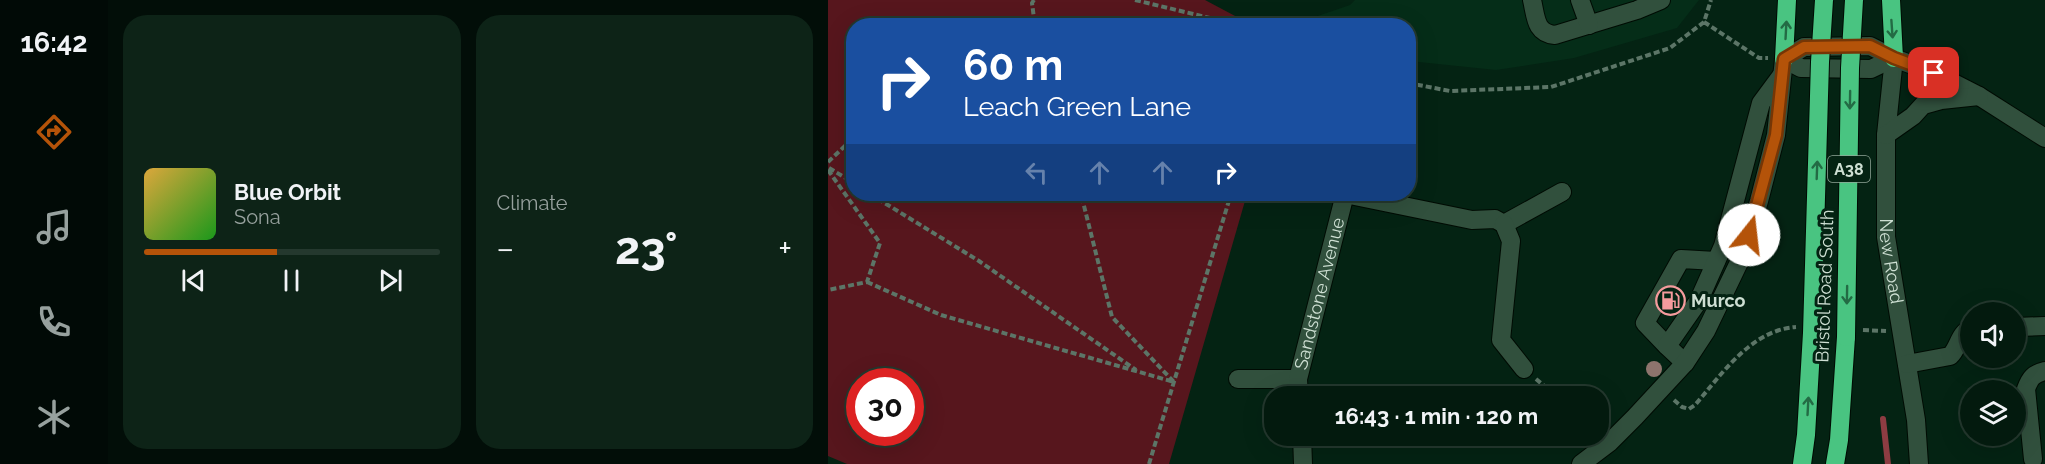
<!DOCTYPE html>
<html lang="en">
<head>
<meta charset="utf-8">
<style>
  :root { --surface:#031a0e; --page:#0d2317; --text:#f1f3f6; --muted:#97a19e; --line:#24382e; --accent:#b45309 }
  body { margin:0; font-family:Raleway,sans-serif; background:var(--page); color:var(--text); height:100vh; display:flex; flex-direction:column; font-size:22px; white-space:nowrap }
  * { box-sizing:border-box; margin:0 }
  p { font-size:20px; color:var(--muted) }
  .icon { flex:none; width:33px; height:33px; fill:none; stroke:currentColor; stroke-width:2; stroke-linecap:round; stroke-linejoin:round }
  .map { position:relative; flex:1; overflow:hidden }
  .sheet { display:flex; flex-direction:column; gap:15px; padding:15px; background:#020e08; width:720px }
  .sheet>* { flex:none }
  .hud { position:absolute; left:18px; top:18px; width:570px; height:183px; border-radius:24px; box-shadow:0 6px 24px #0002,0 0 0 2px var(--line); background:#1a4fa0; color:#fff; overflow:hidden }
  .controls { position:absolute; left:1132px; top:302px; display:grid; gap:12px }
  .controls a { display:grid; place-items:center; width:66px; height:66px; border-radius:50%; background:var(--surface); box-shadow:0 6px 24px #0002,0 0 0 2px var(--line); font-size:30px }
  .speed { position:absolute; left:18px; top:368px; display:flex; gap:12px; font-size:30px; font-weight:700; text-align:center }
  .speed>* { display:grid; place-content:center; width:78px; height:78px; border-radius:50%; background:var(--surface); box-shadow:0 6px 24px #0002,0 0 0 2px var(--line); line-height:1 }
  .speed .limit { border:9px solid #d22; background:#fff; color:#111 }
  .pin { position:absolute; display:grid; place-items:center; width:51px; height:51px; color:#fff; margin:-26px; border-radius:12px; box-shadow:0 3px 9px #0006 }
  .me { position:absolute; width:66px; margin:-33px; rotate:16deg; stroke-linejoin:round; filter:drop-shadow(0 0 4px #0008) }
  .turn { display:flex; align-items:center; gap:21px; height:126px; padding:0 18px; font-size:27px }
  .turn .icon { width:78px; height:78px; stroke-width:2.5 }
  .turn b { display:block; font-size:42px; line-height:51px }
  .lanes { display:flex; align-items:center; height:57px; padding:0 18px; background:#0003; justify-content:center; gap:30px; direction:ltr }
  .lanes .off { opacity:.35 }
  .big { font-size:45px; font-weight:700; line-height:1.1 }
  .sheet .card { flex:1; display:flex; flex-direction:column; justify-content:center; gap:9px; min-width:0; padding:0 21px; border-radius:24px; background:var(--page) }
  .song { display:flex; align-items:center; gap:18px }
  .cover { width:72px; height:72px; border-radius:9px; background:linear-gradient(135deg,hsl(40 70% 55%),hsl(120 70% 35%)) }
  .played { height:6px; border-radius:3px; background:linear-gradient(90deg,var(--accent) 45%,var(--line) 45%) }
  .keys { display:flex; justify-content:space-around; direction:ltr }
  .heat { display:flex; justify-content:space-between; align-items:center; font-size:33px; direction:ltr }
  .sheet .tiles { flex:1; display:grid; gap:15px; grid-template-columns:repeat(2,1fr) }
  .trip { position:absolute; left:436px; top:386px; width:345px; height:60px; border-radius:24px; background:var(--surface); box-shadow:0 6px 24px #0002,0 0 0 2px var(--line); font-weight:700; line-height:60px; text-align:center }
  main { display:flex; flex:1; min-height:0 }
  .tabs { display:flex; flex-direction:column; width:108px; justify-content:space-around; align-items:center; background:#010a06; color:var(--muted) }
  .tabs .icon { width:42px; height:42px }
  .tabs .on { color:var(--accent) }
  .tabs b { font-size:27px; color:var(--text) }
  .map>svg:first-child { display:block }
</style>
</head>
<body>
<main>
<nav class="tabs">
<b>16:42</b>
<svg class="icon on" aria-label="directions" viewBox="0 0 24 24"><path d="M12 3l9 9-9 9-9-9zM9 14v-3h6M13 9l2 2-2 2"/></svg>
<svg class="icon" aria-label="music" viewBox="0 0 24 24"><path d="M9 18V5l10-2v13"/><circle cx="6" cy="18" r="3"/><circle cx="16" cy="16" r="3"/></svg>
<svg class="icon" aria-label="phone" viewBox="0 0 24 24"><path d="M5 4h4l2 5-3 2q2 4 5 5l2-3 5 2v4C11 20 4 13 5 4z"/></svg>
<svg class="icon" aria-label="climate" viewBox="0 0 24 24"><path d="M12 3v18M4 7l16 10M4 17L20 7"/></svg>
</nav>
<section class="sheet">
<div class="tiles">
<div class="card">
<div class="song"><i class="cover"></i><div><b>Blue Orbit</b><p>Sona</p></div></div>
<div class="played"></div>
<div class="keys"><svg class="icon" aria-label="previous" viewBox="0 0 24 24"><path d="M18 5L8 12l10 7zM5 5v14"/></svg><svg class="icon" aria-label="pause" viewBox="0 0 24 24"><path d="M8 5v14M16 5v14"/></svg><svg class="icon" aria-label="next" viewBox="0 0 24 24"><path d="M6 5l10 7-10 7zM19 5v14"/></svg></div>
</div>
<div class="card"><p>Climate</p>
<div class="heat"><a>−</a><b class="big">23°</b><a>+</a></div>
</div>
</div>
</section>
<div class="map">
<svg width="1217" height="464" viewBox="0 0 1217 464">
  <rect width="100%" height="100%" fill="#042313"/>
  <!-- built -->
  <path fill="#052d18" d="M 527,0 L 871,0 L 849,28 L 746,58 L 668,70 L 581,61 L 580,26 L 492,25 L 478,20 L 522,5 Z"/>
  <!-- green -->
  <path fill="#57161d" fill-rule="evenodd" d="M 0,0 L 377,0 L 424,25 L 26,26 L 26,194 L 419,194 L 341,464 L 19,464 L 0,456 ZM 32,381 L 82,381 L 82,432 L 32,432 Z"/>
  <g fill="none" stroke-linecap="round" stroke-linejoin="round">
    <!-- stream -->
    <path stroke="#8d3c42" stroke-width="6" d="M 1055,419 L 1060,464"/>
    <defs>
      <g id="minor">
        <path d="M 704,0 C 708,17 707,33 727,35 L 809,10 L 833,0"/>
        <path d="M 752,0 L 761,25"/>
        <path id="s1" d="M 1066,58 L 1058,135 L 1058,237 L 1088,420 L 1091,464"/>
        <path d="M 956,59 L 976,47 L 1042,46 L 1066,58 L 1106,73 L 1151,96 L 1217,138"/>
        <path d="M 956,59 L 973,68 L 1043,69 L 1066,58"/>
        <path d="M 1058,135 L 1085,116 L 1095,105 L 1113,100 L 1151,96"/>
        <path d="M 517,194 L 644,220 L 667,219 L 676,224 L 734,192"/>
        <path d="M 676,224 L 683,241 L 673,340 L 696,369"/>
        <path d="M 1188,327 L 1217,326"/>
        <path d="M 839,346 L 817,323 L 853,259 L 888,261"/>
        <path d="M 857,363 L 839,346 L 871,300 L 895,246 L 933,103 L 953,76"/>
        <path d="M 1079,364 L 1122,356 C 1131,348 1131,332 1143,329"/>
        <path d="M 410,379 L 470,379"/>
        <path id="s2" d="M 471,396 L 470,379 L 517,194"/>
        <path d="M 474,435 L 475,464"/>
        <path d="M 1205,459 L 1198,389 C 1202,378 1205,374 1217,371"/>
        <path d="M 753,464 L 782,442 L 807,417 L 857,363 L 878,331 L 916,252 L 931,201 L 948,135 L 956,59"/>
      </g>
      <path id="highway" d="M 1063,0 L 1066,58
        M 956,59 L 959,0
        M 974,464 L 978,435 L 984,333
        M 1007,464 L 1011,440 L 1018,337"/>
    </defs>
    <!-- minor casing -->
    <use href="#minor" stroke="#000b03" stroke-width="20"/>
    <!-- highway casing -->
    <use href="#highway" stroke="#000b03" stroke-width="20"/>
    <!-- path -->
    <path stroke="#5c7567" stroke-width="4" stroke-dasharray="6 3" stroke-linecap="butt" d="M 206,0 L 204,3 L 207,26
      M 307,0 L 415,26
      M 876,22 L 931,58 L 940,58
      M 580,83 L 622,91 L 723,87 L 842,48 L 876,22 L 883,0
      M 0,162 L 19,144 L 26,141
      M 1,168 L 26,183
      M 0,170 L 52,243 L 39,282 L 0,290
      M 42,194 L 151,261 L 308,370
      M 39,282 L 113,315 L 346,382 L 284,317 L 253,194
      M 1035,330 L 1058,331
      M 708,379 L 728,396
      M 846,400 L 854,407 L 861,409 L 867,405 C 894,374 923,330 968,327
      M 321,464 L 403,194"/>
    <!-- minor -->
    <use href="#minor" stroke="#31503d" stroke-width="18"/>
    <!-- highway -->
    <use href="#highway" stroke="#49c481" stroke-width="18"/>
    <defs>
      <path id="highway-bridge" d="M 984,333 L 992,62 L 996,0
        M 1018,337 L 1022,68 L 1026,0"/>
    </defs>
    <!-- highway-bridge casing -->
    <use href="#highway-bridge" stroke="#000b03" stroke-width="20" stroke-linecap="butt"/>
    <!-- highway-bridge -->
    <use href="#highway-bridge" stroke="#49c481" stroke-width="18"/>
  </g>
  <!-- trees -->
  <circle fill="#8e746d" cx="826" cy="369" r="8"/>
  <!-- one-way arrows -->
  <defs><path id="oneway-shaft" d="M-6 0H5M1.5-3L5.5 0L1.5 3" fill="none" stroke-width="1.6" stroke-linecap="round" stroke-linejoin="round" transform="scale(1.5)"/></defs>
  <g stroke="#236b44">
    <use href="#oneway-shaft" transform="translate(1064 29) rotate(86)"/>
    <use href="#oneway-shaft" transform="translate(958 30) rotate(-87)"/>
    <use href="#oneway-shaft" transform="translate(1022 100) rotate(91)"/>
    <use href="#oneway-shaft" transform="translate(989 170) rotate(-88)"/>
    <use href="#oneway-shaft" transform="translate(1019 295) rotate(91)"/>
    <use href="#oneway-shaft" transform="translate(980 406) rotate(-87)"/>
  </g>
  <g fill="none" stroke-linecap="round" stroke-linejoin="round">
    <defs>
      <path id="route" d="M 921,235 L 948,135 L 956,59 L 976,47 L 1042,46 L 1066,58 L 1106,73"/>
    </defs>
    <!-- route casing -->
    <use href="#route" stroke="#753606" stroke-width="15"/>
    <!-- route -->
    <use href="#route" stroke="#b45309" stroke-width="10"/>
  </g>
  <!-- icons -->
  <defs>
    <symbol id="fuel-ring" viewBox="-11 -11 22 22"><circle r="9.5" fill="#042313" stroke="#f59b9d" stroke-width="1.5"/><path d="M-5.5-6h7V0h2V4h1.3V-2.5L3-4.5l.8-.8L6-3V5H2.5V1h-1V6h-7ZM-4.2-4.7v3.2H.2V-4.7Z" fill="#f59b9d"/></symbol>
  </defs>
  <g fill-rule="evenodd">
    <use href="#fuel-ring" x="826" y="284" width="33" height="33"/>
  </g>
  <g text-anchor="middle" stroke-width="6" stroke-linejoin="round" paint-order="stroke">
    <!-- shield labels -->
    <rect fill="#042313" stroke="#91a799" stroke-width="1.5" x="1000" y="156" width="42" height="26" rx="4.5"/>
    <g font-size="16" font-weight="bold" fill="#cedfd3">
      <text x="1021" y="175">A38</text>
    </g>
    <!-- street labels -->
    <g font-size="18" fill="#cedfd3" stroke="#042313">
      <text dy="6" stroke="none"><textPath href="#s1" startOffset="204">New Road</textPath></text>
      <text transform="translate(997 286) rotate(-88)" y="6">Bristol Road South</text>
      <text dy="6" stroke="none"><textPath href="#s2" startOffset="105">Sandstone Avenue</textPath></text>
    </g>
    <!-- poi labels -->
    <g font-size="18" font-weight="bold" fill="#cedfd3" stroke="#042313" text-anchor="start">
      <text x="863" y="307">Murco</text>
    </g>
  </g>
</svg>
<div class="controls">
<a><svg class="icon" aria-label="sound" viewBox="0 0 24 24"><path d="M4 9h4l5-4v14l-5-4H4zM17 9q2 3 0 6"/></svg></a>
<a><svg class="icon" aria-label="layers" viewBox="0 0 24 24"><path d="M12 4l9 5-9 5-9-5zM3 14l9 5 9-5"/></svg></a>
</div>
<div class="speed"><div class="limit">30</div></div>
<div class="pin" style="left:1106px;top:73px;background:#d93025"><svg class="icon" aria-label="arrive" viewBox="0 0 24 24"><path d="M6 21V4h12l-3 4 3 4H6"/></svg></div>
<svg class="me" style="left:921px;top:235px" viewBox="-20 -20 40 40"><circle r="19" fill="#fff"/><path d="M0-13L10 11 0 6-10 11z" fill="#b45309"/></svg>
<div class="trip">16:43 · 1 min · 120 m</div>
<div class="hud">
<div class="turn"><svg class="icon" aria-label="right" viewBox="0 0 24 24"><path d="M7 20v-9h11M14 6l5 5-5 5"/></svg><div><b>60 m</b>Leach Green Lane</div></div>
<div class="lanes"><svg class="icon off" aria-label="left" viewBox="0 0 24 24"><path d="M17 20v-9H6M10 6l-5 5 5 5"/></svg><svg class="icon off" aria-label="ahead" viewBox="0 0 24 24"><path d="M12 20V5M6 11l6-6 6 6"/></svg><svg class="icon off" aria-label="ahead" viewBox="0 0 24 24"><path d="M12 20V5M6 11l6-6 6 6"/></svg><svg class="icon" aria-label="right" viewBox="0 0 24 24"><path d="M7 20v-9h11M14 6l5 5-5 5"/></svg></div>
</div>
</div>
</main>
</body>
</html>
